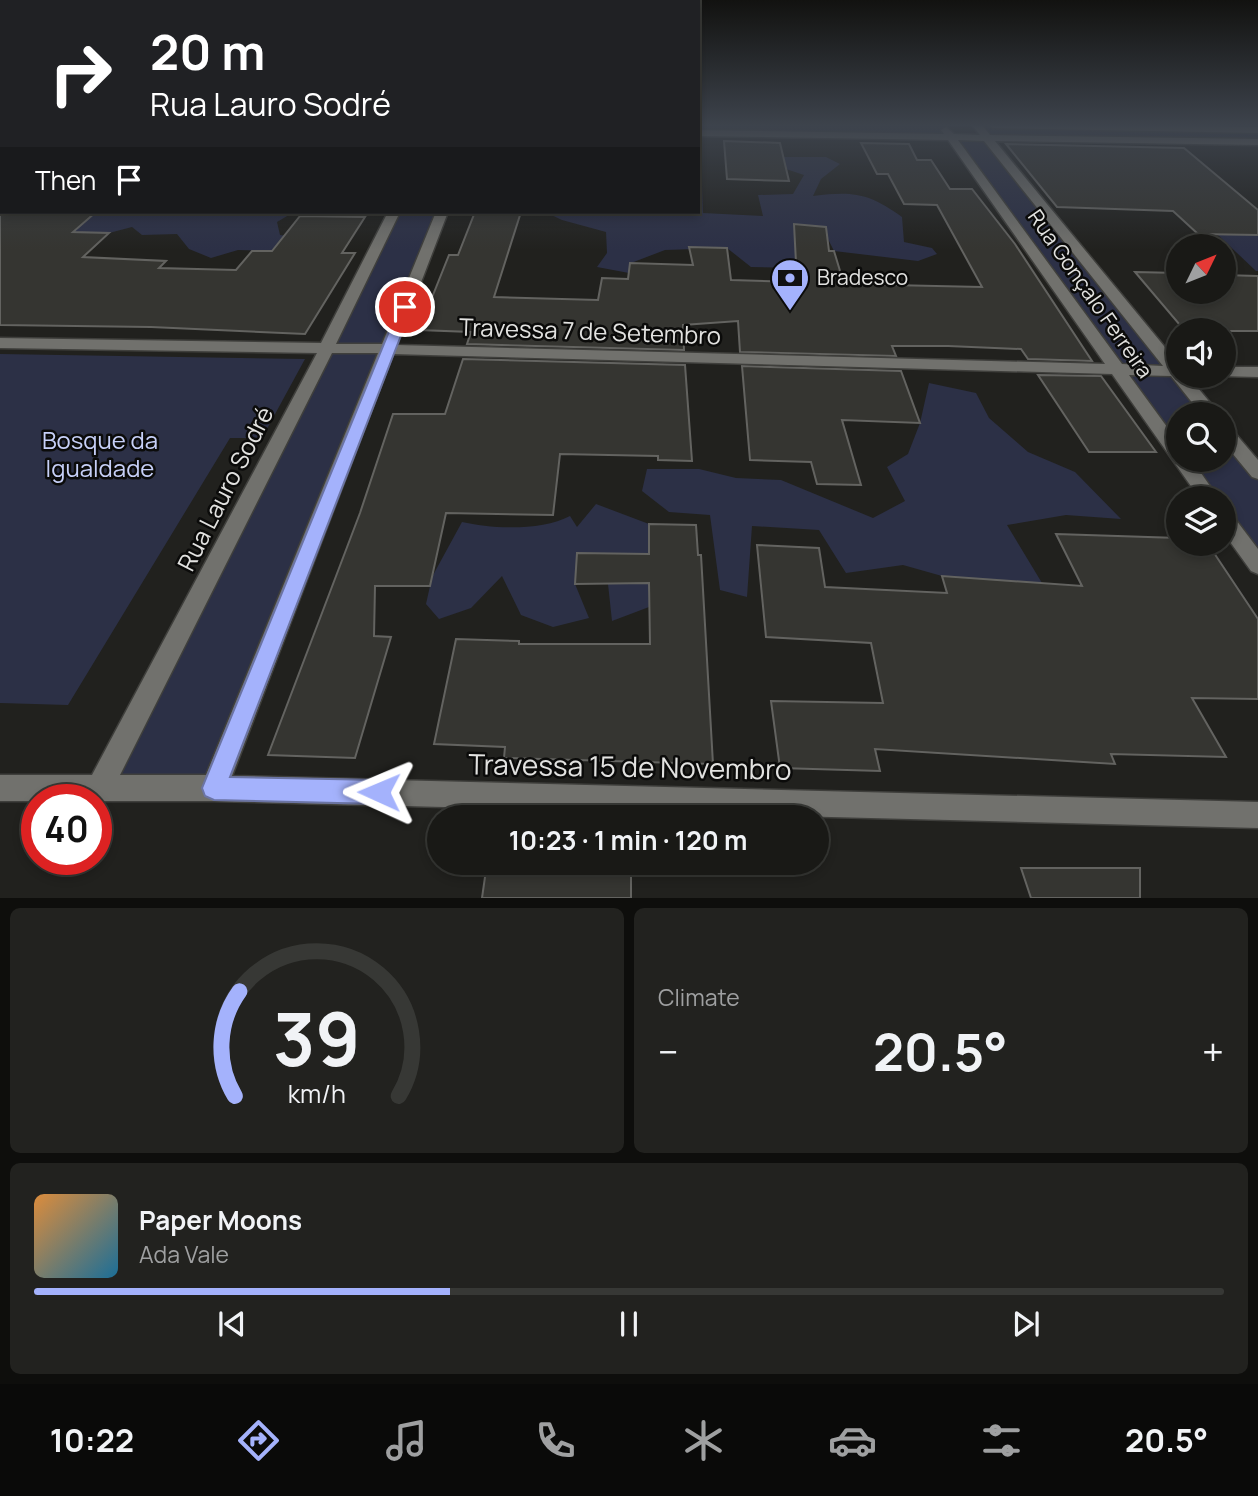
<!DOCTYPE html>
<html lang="en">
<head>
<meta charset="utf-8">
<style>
  :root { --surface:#191916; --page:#22221f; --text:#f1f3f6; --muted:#9fa0a1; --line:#373835; --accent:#a4b2fc }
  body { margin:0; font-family:Manrope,sans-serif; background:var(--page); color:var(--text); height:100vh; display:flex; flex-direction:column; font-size:26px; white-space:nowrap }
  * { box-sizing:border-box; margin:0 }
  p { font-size:23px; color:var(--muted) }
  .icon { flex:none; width:38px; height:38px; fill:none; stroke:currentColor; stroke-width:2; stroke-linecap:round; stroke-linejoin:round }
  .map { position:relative; height:898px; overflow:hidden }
  .panel { display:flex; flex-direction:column; gap:10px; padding:10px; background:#0e0e0c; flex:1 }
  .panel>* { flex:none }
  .guide { position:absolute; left:0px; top:0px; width:700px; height:214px; box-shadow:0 4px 10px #0003,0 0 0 2px var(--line); background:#202124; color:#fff; overflow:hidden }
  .needle { width:46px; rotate:47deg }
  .tools { position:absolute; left:1166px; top:234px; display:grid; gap:14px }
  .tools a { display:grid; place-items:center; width:70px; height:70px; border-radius:50%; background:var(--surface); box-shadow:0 4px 10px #0003,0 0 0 2px var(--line); font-size:35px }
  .speed { position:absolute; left:21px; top:784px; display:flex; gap:14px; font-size:35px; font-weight:700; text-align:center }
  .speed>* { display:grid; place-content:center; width:91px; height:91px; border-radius:50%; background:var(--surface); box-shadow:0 4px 10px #0003,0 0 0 2px var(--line); line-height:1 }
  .speed .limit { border:10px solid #d22; background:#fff; color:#111 }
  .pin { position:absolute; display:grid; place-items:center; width:60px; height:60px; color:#fff; margin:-30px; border:4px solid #fff; border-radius:50%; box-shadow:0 2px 7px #0007 }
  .me { position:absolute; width:77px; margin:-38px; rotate:271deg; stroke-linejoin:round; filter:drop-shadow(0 0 5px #0008) }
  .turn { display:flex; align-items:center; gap:24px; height:147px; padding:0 35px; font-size:32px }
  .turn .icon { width:91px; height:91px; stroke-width:2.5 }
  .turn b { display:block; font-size:49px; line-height:60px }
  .then { display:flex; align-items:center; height:66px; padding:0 35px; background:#0003; gap:14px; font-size:26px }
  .big { font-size:52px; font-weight:700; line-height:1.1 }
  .panel .card { flex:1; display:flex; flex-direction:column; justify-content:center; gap:10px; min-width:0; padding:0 24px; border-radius:10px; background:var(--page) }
  .panel .dial { align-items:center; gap:0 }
  .dial svg { height:182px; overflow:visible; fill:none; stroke:var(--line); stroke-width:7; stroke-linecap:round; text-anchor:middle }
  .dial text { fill:var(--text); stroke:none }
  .song { display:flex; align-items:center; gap:21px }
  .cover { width:84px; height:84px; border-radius:10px; background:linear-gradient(135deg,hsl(30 70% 55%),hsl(200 70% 35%)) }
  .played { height:7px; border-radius:4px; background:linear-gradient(90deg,var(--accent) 35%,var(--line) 35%) }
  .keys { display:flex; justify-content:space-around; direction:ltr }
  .heat { display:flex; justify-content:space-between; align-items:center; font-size:38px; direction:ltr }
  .panel .tiles { flex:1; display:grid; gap:10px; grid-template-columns:1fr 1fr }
  .card:last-child { grid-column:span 2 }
  .trip { position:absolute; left:427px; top:805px; width:402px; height:70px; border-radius:35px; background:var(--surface); box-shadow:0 4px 10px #0003,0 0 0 2px var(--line); font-weight:700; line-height:70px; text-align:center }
  .tabs { display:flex; height:112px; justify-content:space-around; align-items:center; background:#0a0a09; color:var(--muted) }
  .tabs .icon { width:49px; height:49px }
  .tabs .selected { color:var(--accent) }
  .tabs b { font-size:32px; color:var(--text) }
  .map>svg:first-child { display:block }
</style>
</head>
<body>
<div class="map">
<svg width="1258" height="898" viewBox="0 0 1258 898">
  <rect width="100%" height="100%" fill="#21211e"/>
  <!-- green -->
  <path fill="#2c3046" d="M 698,125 L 942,125 L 952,137 L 987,137 L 977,125 L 1258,130 L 1258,142 L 988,138 L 1211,415 L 1178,415 L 1178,455 L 951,137 L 698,133 Z
    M 783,157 L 826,157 L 840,164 L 821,179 L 813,196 C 853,191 869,193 902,217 L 904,242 L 932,248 L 937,254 L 918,261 L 834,251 L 827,237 L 826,227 L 795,224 L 802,268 L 751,267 L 727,248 L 665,250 L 631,263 L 629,273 L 597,267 L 607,253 L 606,232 L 562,220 L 545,212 L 698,212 L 698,185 L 702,186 L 703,213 L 763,216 L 758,195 L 793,194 L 804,175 L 786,169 Z
    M 96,212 L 294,212 L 277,222 L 280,235 L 323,240 L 312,252 L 238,250 L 211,258 L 189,249 L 177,234 L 142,235 L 132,227 L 109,233 L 73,232 Z
    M 394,212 L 442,212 L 214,788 L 100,787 L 326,349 Z
    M 1217,234 L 1258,235 L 1258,271 L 1256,271 Z
    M 0,354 L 305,359 L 262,438 L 230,438 L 68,705 L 0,703 Z
    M 929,383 L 976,393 L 989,418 L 1028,452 L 1075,472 L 1121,519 L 1066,515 L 1007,525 L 1042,583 L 942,576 L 903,565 L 846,573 L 819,530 L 752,526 L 747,597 L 720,590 L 710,515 L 669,512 L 642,491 L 647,469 L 699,469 L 736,478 L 781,480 L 873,518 L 905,501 L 887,467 L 908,454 L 920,423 Z
    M 1223,430 L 1258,472 L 1258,565 L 1223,517 L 1223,499 L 1210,499 L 1182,460 L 1223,460 Z
    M 596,504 L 649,524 L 649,607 L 612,621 L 608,584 L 608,554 L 577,553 L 575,584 L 589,618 L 553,627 L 521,615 L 502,576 L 471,608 L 439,619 L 426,604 L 432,577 L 462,522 C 492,529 542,531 570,516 L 577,527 Z"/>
  <!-- building -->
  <path fill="#353531" stroke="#636360" stroke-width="2" d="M 724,141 L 780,143 L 789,181 L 727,179 Z
    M 861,143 L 909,144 L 917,160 L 931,160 L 950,189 L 972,189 L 1015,244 L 1092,361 L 1028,359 L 1021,349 L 948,346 L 892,346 L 896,356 L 740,352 L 738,321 L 683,325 L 684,350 L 467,344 L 471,332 L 419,330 L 449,255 L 458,255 L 475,212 L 521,212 L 494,297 L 598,300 L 602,278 L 628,279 L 630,263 L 693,265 L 689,247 L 727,248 L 731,280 L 797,282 L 794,224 L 826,227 L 829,251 L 834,251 L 844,284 L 982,287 L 937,205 L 904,204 L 888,174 L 877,174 Z
    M 1006,144 L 1184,148 L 1258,210 L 1258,235 L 1198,234 L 1173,211 L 1057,207 Z
    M 0,212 L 96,212 L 73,232 L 109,233 L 83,257 L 166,261 L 159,268 L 236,270 L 252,251 L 272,251 L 300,216 L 365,217 L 342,253 L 355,253 L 305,334 L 151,327 L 0,325 Z
    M 1135,272 L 1178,273 L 1178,292 L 1223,292 L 1223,275 L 1258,276 L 1258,331 L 1185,331 Z
    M 463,359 L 685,365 L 692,461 L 658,460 L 658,456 L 560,454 L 553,515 L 446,513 L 430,586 L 375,586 L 374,636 L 391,637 L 355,758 L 268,755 L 360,513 L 393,414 L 445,414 Z
    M 742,366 L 901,371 L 920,423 L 842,420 L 861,485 L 817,484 L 811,462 L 750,460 Z
    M 1038,375 L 1101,376 L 1156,452 L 1089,452 Z
    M 649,524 L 696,525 L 698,555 L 701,555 L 713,764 L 504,758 L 505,747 L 434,744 L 456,639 L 519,641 L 519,644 L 650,644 L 649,583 L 575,584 L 577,553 L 649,554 Z
    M 1056,534 L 1178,538 L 1178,544 L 1208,544 L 1258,619 L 1258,699 L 1192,698 L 1226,757 L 1111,754 L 1115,764 L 875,749 L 880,771 L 780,768 L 771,701 L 883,703 L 871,643 L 766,637 L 757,545 L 819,548 L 825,587 L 947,593 L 942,576 L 1082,586 Z
    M 487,863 L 631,865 L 631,898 L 482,898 Z
    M 1021,868 L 1140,868 L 1140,898 L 1031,898 Z"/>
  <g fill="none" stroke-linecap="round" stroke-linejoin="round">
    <defs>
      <path id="minor" d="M 972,125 L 982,125 L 990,135 L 1258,139 L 1258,145 L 995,141 L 1178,363 L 1178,376 L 1188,376 L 1217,411 L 1219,415 L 1202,415 L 1171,376 L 1129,375 L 1178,442 L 1178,460 L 1192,460 L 1219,499 L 1200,499 L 1112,374 L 393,354 L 232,776 L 1258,802 L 1258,828 L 214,801 L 0,801 L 0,775 L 92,775 L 317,353 L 0,348 L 0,338 L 321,343 L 388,212 L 400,212 L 336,344 L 382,344 L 436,212 L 448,212 L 397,345 L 1105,364 L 948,140 L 698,136 L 698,130 L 944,134 L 941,130 L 946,127 L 954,134 L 980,135 ZM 958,140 L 984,141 L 1163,366 L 1122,364 ZM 332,353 L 378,353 L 206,775 L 120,775 Z
        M 988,125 L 1258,127 L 1258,133 L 993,128 Z
        M 1223,367 L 1258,367 L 1258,377 L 1220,376 L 1223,376 Z
        M 1223,424 L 1229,426 L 1258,460 L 1258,479 L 1252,477 L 1223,442 Z
        M 1223,510 L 1230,512 L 1258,549 L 1258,574 L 1251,571 L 1223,532 Z"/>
    </defs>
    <!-- minor casing -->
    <use href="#minor" stroke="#3f3f3c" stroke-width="3"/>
    <!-- minor -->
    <use href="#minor" fill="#71716d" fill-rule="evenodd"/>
  </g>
  <!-- sky -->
  <linearGradient id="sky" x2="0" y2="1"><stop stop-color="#121210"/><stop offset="0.5" stop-color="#3d434c"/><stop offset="1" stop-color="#3d434c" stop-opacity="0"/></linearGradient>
  <rect width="1258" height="250" fill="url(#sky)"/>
  <!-- route -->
  <path fill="#a4b2fc" stroke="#6b74a4" stroke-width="2" d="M 405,303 L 412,307 L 230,777 L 379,780 L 387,784 L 391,792 L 387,801 L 379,804 L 214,800 L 205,796 L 202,788 L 399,307 Z"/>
  <!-- icons -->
  <defs>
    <symbol id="bank-pin" viewBox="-11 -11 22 30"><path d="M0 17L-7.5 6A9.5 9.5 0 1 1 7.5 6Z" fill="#a4b2fc" stroke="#0b0b0a"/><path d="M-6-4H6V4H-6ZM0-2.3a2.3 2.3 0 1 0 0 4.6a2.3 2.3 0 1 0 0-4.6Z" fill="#111"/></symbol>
  </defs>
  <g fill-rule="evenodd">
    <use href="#bank-pin" x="768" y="256" width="44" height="60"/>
  </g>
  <g text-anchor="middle" stroke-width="5" stroke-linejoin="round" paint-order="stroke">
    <!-- far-poi labels -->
    <g font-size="21" fill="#e2e2e0" stroke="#0b0b0a" text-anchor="start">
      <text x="817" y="285">Bradesco</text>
    </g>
    <!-- far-street labels -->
    <g font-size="21" fill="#e2e2e0" stroke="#0b0b0a">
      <text transform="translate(1090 294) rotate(55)" y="7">Rua Gonçalo Ferreira</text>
    </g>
    <!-- street labels -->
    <g font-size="24" fill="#e2e2e0" stroke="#0b0b0a">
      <text transform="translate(590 332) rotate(2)" y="8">Travessa 7 de Setembro</text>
      <text transform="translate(226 489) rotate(-63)" y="8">Rua Lauro Sodré</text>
    </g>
    <!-- park labels -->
    <g font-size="24" fill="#c7d0f8" stroke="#0b0b0a">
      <text x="100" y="449">Bosque da<tspan x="100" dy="28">Igualdade</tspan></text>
    </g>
    <!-- near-street labels -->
    <g font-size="28" fill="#e2e2e0" stroke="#0b0b0a">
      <text transform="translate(630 767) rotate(1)" y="10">Travessa 15 de Novembro</text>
    </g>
  </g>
</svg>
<div class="tools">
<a><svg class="needle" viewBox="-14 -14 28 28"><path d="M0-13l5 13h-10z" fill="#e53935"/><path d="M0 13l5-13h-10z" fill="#9fa0a1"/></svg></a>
<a><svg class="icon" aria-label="sound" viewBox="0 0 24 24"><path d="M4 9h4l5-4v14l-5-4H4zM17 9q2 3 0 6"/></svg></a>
<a><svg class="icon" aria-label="search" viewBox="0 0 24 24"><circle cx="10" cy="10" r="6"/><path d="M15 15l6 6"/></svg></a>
<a><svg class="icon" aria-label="layers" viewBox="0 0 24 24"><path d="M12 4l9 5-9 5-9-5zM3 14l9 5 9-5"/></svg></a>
</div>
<div class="speed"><div class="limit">40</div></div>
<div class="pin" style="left:405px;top:307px;background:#d93025"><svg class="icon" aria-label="arrive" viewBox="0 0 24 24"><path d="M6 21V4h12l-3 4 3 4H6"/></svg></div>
<svg class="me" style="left:379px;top:792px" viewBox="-20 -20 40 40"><path d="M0-17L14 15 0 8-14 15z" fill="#a4b2fc" stroke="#fff" stroke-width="4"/></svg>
<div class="trip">10:23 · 1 min · 120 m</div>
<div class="guide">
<div class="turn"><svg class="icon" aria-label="right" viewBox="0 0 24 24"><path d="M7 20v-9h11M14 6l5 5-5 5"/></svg><div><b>20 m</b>Rua Lauro Sodré</div></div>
<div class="then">Then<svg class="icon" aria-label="arrive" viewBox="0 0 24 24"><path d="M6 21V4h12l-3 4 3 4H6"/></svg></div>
</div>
</div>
<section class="panel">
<div class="tiles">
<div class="card dial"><svg viewBox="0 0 100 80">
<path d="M14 69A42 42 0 1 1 86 69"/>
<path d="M14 69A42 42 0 0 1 16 23" stroke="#a4b2fc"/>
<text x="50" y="56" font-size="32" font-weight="700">39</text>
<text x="50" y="72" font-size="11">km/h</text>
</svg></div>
<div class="card"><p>Climate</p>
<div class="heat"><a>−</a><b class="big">20.5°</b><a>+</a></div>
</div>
<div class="card">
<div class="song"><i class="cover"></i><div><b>Paper Moons</b><p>Ada Vale</p></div></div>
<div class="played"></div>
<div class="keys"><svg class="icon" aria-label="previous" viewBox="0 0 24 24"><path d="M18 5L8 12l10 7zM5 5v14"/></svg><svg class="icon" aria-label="pause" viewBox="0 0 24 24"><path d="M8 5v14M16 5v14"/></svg><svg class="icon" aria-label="next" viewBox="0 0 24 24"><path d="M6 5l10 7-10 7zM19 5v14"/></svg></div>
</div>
</div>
</section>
<nav class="tabs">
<b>10:22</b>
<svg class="icon selected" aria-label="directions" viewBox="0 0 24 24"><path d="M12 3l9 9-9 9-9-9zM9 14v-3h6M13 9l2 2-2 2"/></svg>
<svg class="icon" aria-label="music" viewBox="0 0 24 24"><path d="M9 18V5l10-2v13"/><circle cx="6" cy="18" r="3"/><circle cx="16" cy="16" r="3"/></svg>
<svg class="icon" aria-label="phone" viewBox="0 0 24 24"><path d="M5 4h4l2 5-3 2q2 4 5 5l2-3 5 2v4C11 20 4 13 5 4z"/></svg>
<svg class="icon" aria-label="climate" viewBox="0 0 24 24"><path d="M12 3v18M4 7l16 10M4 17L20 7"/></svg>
<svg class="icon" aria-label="car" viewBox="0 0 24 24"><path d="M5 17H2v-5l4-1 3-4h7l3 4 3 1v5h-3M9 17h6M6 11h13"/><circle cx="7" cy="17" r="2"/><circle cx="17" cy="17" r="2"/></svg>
<svg class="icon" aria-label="filters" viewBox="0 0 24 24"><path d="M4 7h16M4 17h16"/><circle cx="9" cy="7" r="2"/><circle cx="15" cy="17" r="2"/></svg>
<b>20.5°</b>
</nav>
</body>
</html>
